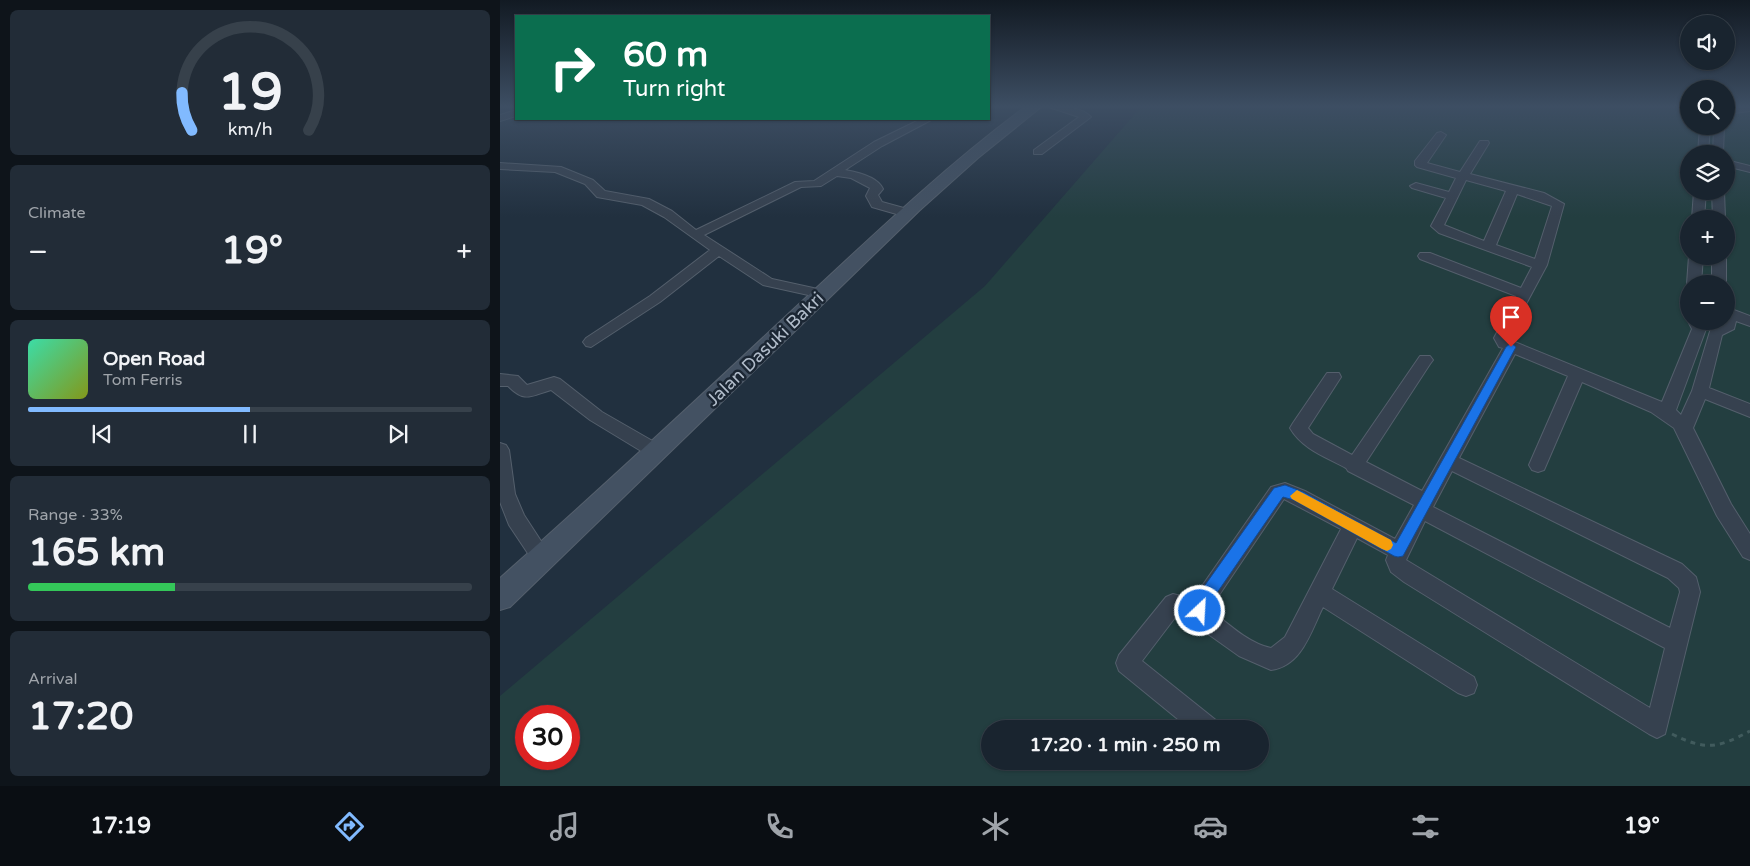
<!DOCTYPE html>
<html lang="en">
<head>
<meta charset="utf-8">
<style>
  :root { --surface:#19242f; --page:#222c37; --text:#f1f3f6; --muted:#9fa4aa; --line:#37414b; --accent:#81baff }
  body { margin:0; font-family:"Varela Round",sans-serif; background:var(--page); color:var(--text); height:100vh; display:flex; flex-direction:column; font-size:19px; white-space:nowrap }
  * { box-sizing:border-box; margin:0 }
  p { font-size:16px; color:var(--muted) }
  .icon { flex:none; width:28px; height:28px; fill:none; stroke:currentColor; stroke-width:2; stroke-linecap:round; stroke-linejoin:round }
  .map { position:relative; flex:1; overflow:hidden }
  .side { display:flex; flex-direction:column; gap:10px; padding:10px; background:#0e141a; width:500px }
  .side>* { flex:none }
  .banner { position:absolute; left:15px; top:15px; width:475px; height:105px; border-radius:0px; box-shadow:0 1px 4px #0004,0 0 0 1px var(--line); background:#0b6e4f; color:#fff; overflow:hidden }
  .tools { position:absolute; left:1180px; top:15px; display:grid; gap:10px }
  .tools a { display:grid; place-items:center; width:55px; height:55px; border-radius:50%; background:var(--surface); box-shadow:0 1px 4px #0004,0 0 0 1px var(--line); font-size:25px }
  .speed { position:absolute; left:15px; top:705px; display:flex; gap:10px; font-size:25px; font-weight:700; text-align:center }
  .speed>* { display:grid; place-content:center; width:65px; height:65px; border-radius:50%; background:var(--surface); box-shadow:0 1px 4px #0004,0 0 0 1px var(--line); line-height:1 }
  .speed .limit { border:8px solid #d22; background:#fff; color:#111 }
  .pin { position:absolute; display:grid; place-items:center; width:42px; height:42px; color:#fff; margin:-51px -21px; border-radius:50% 50% 50% 0; rotate:-45deg; box-shadow:0 0 5px #0007 }
  .pin .icon { rotate:45deg }
  .me { position:absolute; width:55px; margin:-28px; rotate:25deg; stroke-linejoin:round; filter:drop-shadow(0 0 4px #0008) }
  .turn { display:flex; align-items:center; gap:18px; height:105px; padding:0 25px; font-size:22px }
  .turn .icon { width:65px; height:65px; stroke-width:2.5 }
  .turn b { display:block; font-size:35px; line-height:42px }
  .big { font-size:38px; font-weight:800; line-height:1.1 }
  .side .tile { flex:1; display:flex; flex-direction:column; justify-content:center; gap:8px; min-width:0; padding:0 18px; border-radius:8px; background:var(--page) }
  .side .dial { align-items:center; gap:0 }
  .dial svg { height:130px; overflow:visible; fill:none; stroke:var(--line); stroke-width:7; stroke-linecap:round; text-anchor:middle }
  .dial text { fill:var(--text); stroke:none }
  .song { display:flex; align-items:center; gap:15px }
  .cover { width:60px; height:60px; border-radius:8px; background:linear-gradient(135deg,hsl(160 70% 55%),hsl(70 70% 35%)) }
  .played { height:5px; border-radius:2px; background:linear-gradient(90deg,var(--accent) 50%,var(--line) 50%) }
  .keys { display:flex; justify-content:space-around; direction:ltr }
  .heat { display:flex; justify-content:space-between; align-items:center; font-size:28px; direction:ltr }
  .charge { height:8px; border-radius:4px; background:linear-gradient(90deg,#34c759 33%,var(--line) 0) }
  .trip { position:absolute; left:481px; top:720px; width:288px; height:50px; border-radius:25px; background:var(--surface); box-shadow:0 1px 4px #0004,0 0 0 1px var(--line); font-weight:800; line-height:50px; text-align:center }
  .tabs { display:flex; height:80px; justify-content:space-around; align-items:center; background:#0a0e13; color:var(--muted) }
  .tabs .icon { width:35px; height:35px }
  .tabs .current { color:var(--accent) }
  .tabs b { font-size:22px; color:var(--text) }
  main { display:flex; flex:1; min-height:0 }
  .map>svg:first-child { display:block }
</style>
</head>
<body>
<main>
<section class="side">
<div class="tile dial"><svg viewBox="0 0 100 80">
<path d="M14 69A42 42 0 1 1 86 69"/>
<path d="M14 69A42 42 0 0 1 8 46" stroke="#81baff"/>
<text x="50" y="56" font-size="32" font-weight="700">19</text>
<text x="50" y="72" font-size="11">km/h</text>
</svg></div>
<div class="tile"><p>Climate</p>
<div class="heat"><a>−</a><b class="big">19°</b><a>+</a></div>
</div>
<div class="tile">
<div class="song"><i class="cover"></i><div><b>Open Road</b><p>Tom Ferris</p></div></div>
<div class="played"></div>
<div class="keys"><svg class="icon" aria-label="previous" viewBox="0 0 24 24"><path d="M18 5L8 12l10 7zM5 5v14"/></svg><svg class="icon" aria-label="pause" viewBox="0 0 24 24"><path d="M8 5v14M16 5v14"/></svg><svg class="icon" aria-label="next" viewBox="0 0 24 24"><path d="M6 5l10 7-10 7zM19 5v14"/></svg></div>
</div>
<div class="tile"><p>Range · 33%</p><b class="big">165 km</b><div class="charge"></div></div>
<div class="tile"><p>Arrival</p><b class="big">17:20</b></div>
</section>
<div class="map">
<svg width="1250" height="786" viewBox="0 0 1250 786">
  <rect width="100%" height="100%" fill="#21303f"/>
  <!-- green -->
  <path fill="#233e40" fill-rule="evenodd" d="M 641,107 L 1189,107 L 1189,126 L 1226,126 L 1226,107 L 1250,107 L 1250,786 L 0,786 L 0,696 L 485,286 ZM 1189,154 L 1226,154 L 1226,191 L 1189,191 ZM 1189,219 L 1226,219 L 1226,256 L 1189,256 ZM 1189,284 L 1226,284 L 1226,321 L 1189,321 ZM 26,716 L 69,716 L 69,759 L 26,759 ZM 490,729 L 760,729 L 760,761 L 490,761 Z"/>
  <g fill="none" stroke-linecap="round" stroke-linejoin="round">
    <defs>
      <path id="street" d="M 549,107 C 563,107 581,106 591,117 L 542,154 L 534,154 L 534,150 L 579,117 Z
        M 1250,107 L 1250,111 L 1226,114 L 1226,108 Z
        M 16,110 L 16,116 L 0,121 L 0,115 Z
        M 421,119 L 433,119 L 382,146 L 345,170 C 357,172 378,177 383,189 L 378,195 L 382,202 L 411,210 L 413,213 L 411,216 L 407,217 L 372,207 L 366,196 L 370,188 L 351,178 L 337,176 L 321,186 L 301,187 L 204,235 L 272,279 L 327,291 L 329,294 L 327,297 L 322,298 L 263,285 L 219,256 L 160,302 L 91,347 L 86,346 L 83,342 L 86,338 L 150,296 L 210,250 L 164,217 L 142,205 L 97,197 L 85,184 L 55,172 L 0,169 L 0,163 L 61,167 L 93,180 L 105,191 L 149,199 L 172,211 L 196,230 L 295,182 L 314,181 L 374,142 Z
        M 1200,126 L 1210,126 L 1208,154 L 1198,154 Z
        M 1214,126 L 1224,126 L 1223,154 L 1213,154 Z
        M 941,132 L 946,135 L 927,163 L 960,172 L 980,141 L 988,141 L 989,143 L 970,174 L 1044,193 L 1064,204 L 1047,265 L 1011,332 L 1010,340 L 1162,402 L 1192,329 L 1188,321 L 1202,321 L 1206,329 L 1176,410 L 1181,415 L 1192,391 L 1211,328 L 1222,324 L 1222,321 L 1226,321 L 1226,307 L 1250,316 L 1250,326 L 1236,321 L 1234,329 L 1222,335 L 1209,388 L 1250,404 L 1250,417 L 1205,399 L 1193,428 L 1231,504 L 1250,534 L 1250,560 L 1243,557 L 1217,516 L 1174,428 L 1151,412 L 1082,382 L 1044,470 L 1038,472 L 1032,470 L 1029,465 L 1068,376 L 1015,354 L 959,458 L 1182,564 L 1196,577 L 1200,592 L 1165,734 L 1157,738 L 1149,734 L 904,582 L 891,572 L 886,560 L 888,555 L 857,538 L 832,589 L 974,677 L 977,685 L 974,693 L 966,696 L 958,693 L 823,607 C 811,631 802,666 771,670 L 739,656 L 694,624 L 692,619 L 677,615 L 642,661 L 717,721 L 721,729 L 690,729 L 619,671 L 616,663 L 619,655 L 666,597 L 673,594 L 693,599 L 771,487 L 785,483 L 805,491 L 895,539 L 914,505 L 848,471 L 846,468 C 826,457 802,449 790,428 L 793,423 L 827,373 L 839,373 L 841,377 L 808,428 L 813,434 L 852,455 L 920,356 L 930,356 L 933,360 L 930,364 L 866,462 L 922,491 L 1003,348 L 999,347 L 994,338 L 1016,296 L 920,259 L 918,256 L 920,253 L 930,253 L 1021,288 L 1032,267 L 939,233 L 931,226 L 946,198 L 912,188 L 910,186 L 916,183 L 949,192 L 956,178 L 917,167 L 915,165 L 915,161 L 937,133 ZM 966,180 L 1006,191 L 984,241 L 944,225 ZM 1017,194 L 1052,206 L 1035,259 L 996,245 ZM 952,471 L 1168,578 L 1179,588 L 1180,592 L 1170,628 L 933,507 ZM 784,499 L 841,529 L 785,637 L 771,648 C 750,644 728,624 712,611 L 711,607 ZM 925,521 L 1165,648 L 1150,708 L 906,560 Z
        M 1226,160 L 1250,166 L 1250,172 L 1226,166 Z
        M 1194,191 L 1206,191 L 1204,219 L 1192,219 Z
        M 1212,191 L 1224,191 L 1225,219 L 1213,219 Z
        M 1189,256 L 1203,256 L 1201,284 L 1189,284 L 1189,286 L 1187,284 Z
        M 1212,256 L 1226,256 L 1226,284 L 1212,284 Z
        M 0,374 L 18,376 L 27,385 L 54,377 L 60,379 L 102,412 L 163,447 L 166,452 L 163,457 L 157,459 L 151,457 L 90,420 L 51,390 C 30,396 25,403 8,386 L 0,386 Z
        M 0,443 L 6,445 L 9,450 L 15,494 L 24,515 L 52,558 L 49,564 L 42,567 L 35,564 L 9,525 L 0,502 Z"/>
      <path id="secondary" d="M 525,107 L 541,107 L 478,158 L 420,210 L 10,607 L 0,610 L 0,578 C 96,493 190,406 284,318 C 363,245 439,171 525,107 Z"/>
    </defs>
    <!-- street casing -->
    <use href="#street" stroke="#545f6c" stroke-width="2"/>
    <!-- secondary casing -->
    <use href="#secondary" stroke="#545f6c" stroke-width="2"/>
    <!-- path -->
    <path stroke="#415b5d" stroke-width="3" stroke-dasharray="5 5" stroke-linecap="butt" d="M 1172,734 C 1206,751 1218,748 1250,731"/>
    <!-- street -->
    <use href="#street" fill="#36414f" fill-rule="evenodd"/>
    <!-- secondary -->
    <use href="#secondary" fill="#435162" fill-rule="evenodd"/>
  </g>
  <!-- sky -->
  <linearGradient id="sky" x2="0" y2="1"><stop stop-color="#121a23"/><stop offset="0.49" stop-color="#3d4e63"/><stop offset="1" stop-color="#3d4e63" stop-opacity="0"/></linearGradient>
  <rect width="1250" height="217" fill="url(#sky)"/>
  <!-- route -->
  <path fill="#1a73e8" stroke="#114b97" d="M 1011,343 L 1016,347 L 903,556 L 898,557 L 894,556 L 794,500 L 783,497 L 710,603 L 705,616 L 700,618 L 695,616 L 692,611 L 698,595 L 774,488 L 785,485 L 803,492 L 896,543 L 1006,347 Z"/>
  <!-- slow -->
  <path fill="#f59e0b" d="M 797,490 L 891,540 L 893,545 L 891,549 L 887,551 L 882,549 L 792,499 L 790,496 Z"/>
  <g text-anchor="middle" stroke-width="5" stroke-linejoin="round" paint-order="stroke">
    <!-- street labels -->
    <g font-size="18" fill="#b1bcca" stroke="#1b2633">
      <text transform="translate(265 349) rotate(-44)" y="6">Jalan Dasuki Bakri</text>
    </g>
  </g>
</svg>
<div class="tools">
<a><svg class="icon" aria-label="sound" viewBox="0 0 24 24"><path d="M4 9h4l5-4v14l-5-4H4zM17 9q2 3 0 6"/></svg></a>
<a><svg class="icon" aria-label="search" viewBox="0 0 24 24"><circle cx="10" cy="10" r="6"/><path d="M15 15l6 6"/></svg></a>
<a><svg class="icon" aria-label="layers" viewBox="0 0 24 24"><path d="M12 4l9 5-9 5-9-5zM3 14l9 5 9-5"/></svg></a>
<a>+</a>
<a>−</a>
</div>
<div class="speed"><div class="limit">30</div></div>
<div class="pin" style="left:1011px;top:347px;background:#d93025"><svg class="icon" aria-label="arrive" viewBox="0 0 24 24"><path d="M6 21V4h12l-3 4 3 4H6"/></svg></div>
<svg class="me" style="left:700px;top:611px" viewBox="-20 -20 40 40"><circle r="17" fill="#1a73e8" stroke="#fff" stroke-width="3"/><path d="M0-11L8 9 0 5-8 9z" fill="#fff"/></svg>
<div class="trip">17:20 · 1 min · 250 m</div>
<div class="banner">
<div class="turn"><svg class="icon" aria-label="right" viewBox="0 0 24 24"><path d="M7 20v-9h11M14 6l5 5-5 5"/></svg><div><b>60 m</b>Turn right</div></div>
</div>
</div>
</main>
<nav class="tabs">
<b>17:19</b>
<svg class="icon current" aria-label="directions" viewBox="0 0 24 24"><path d="M12 3l9 9-9 9-9-9zM9 14v-3h6M13 9l2 2-2 2"/></svg>
<svg class="icon" aria-label="music" viewBox="0 0 24 24"><path d="M9 18V5l10-2v13"/><circle cx="6" cy="18" r="3"/><circle cx="16" cy="16" r="3"/></svg>
<svg class="icon" aria-label="phone" viewBox="0 0 24 24"><path d="M5 4h4l2 5-3 2q2 4 5 5l2-3 5 2v4C11 20 4 13 5 4z"/></svg>
<svg class="icon" aria-label="climate" viewBox="0 0 24 24"><path d="M12 3v18M4 7l16 10M4 17L20 7"/></svg>
<svg class="icon" aria-label="car" viewBox="0 0 24 24"><path d="M5 17H2v-5l4-1 3-4h7l3 4 3 1v5h-3M9 17h6M6 11h13"/><circle cx="7" cy="17" r="2"/><circle cx="17" cy="17" r="2"/></svg>
<svg class="icon" aria-label="filters" viewBox="0 0 24 24"><path d="M4 7h16M4 17h16"/><circle cx="9" cy="7" r="2"/><circle cx="15" cy="17" r="2"/></svg>
<b>19°</b>
</nav>
</body>
</html>
